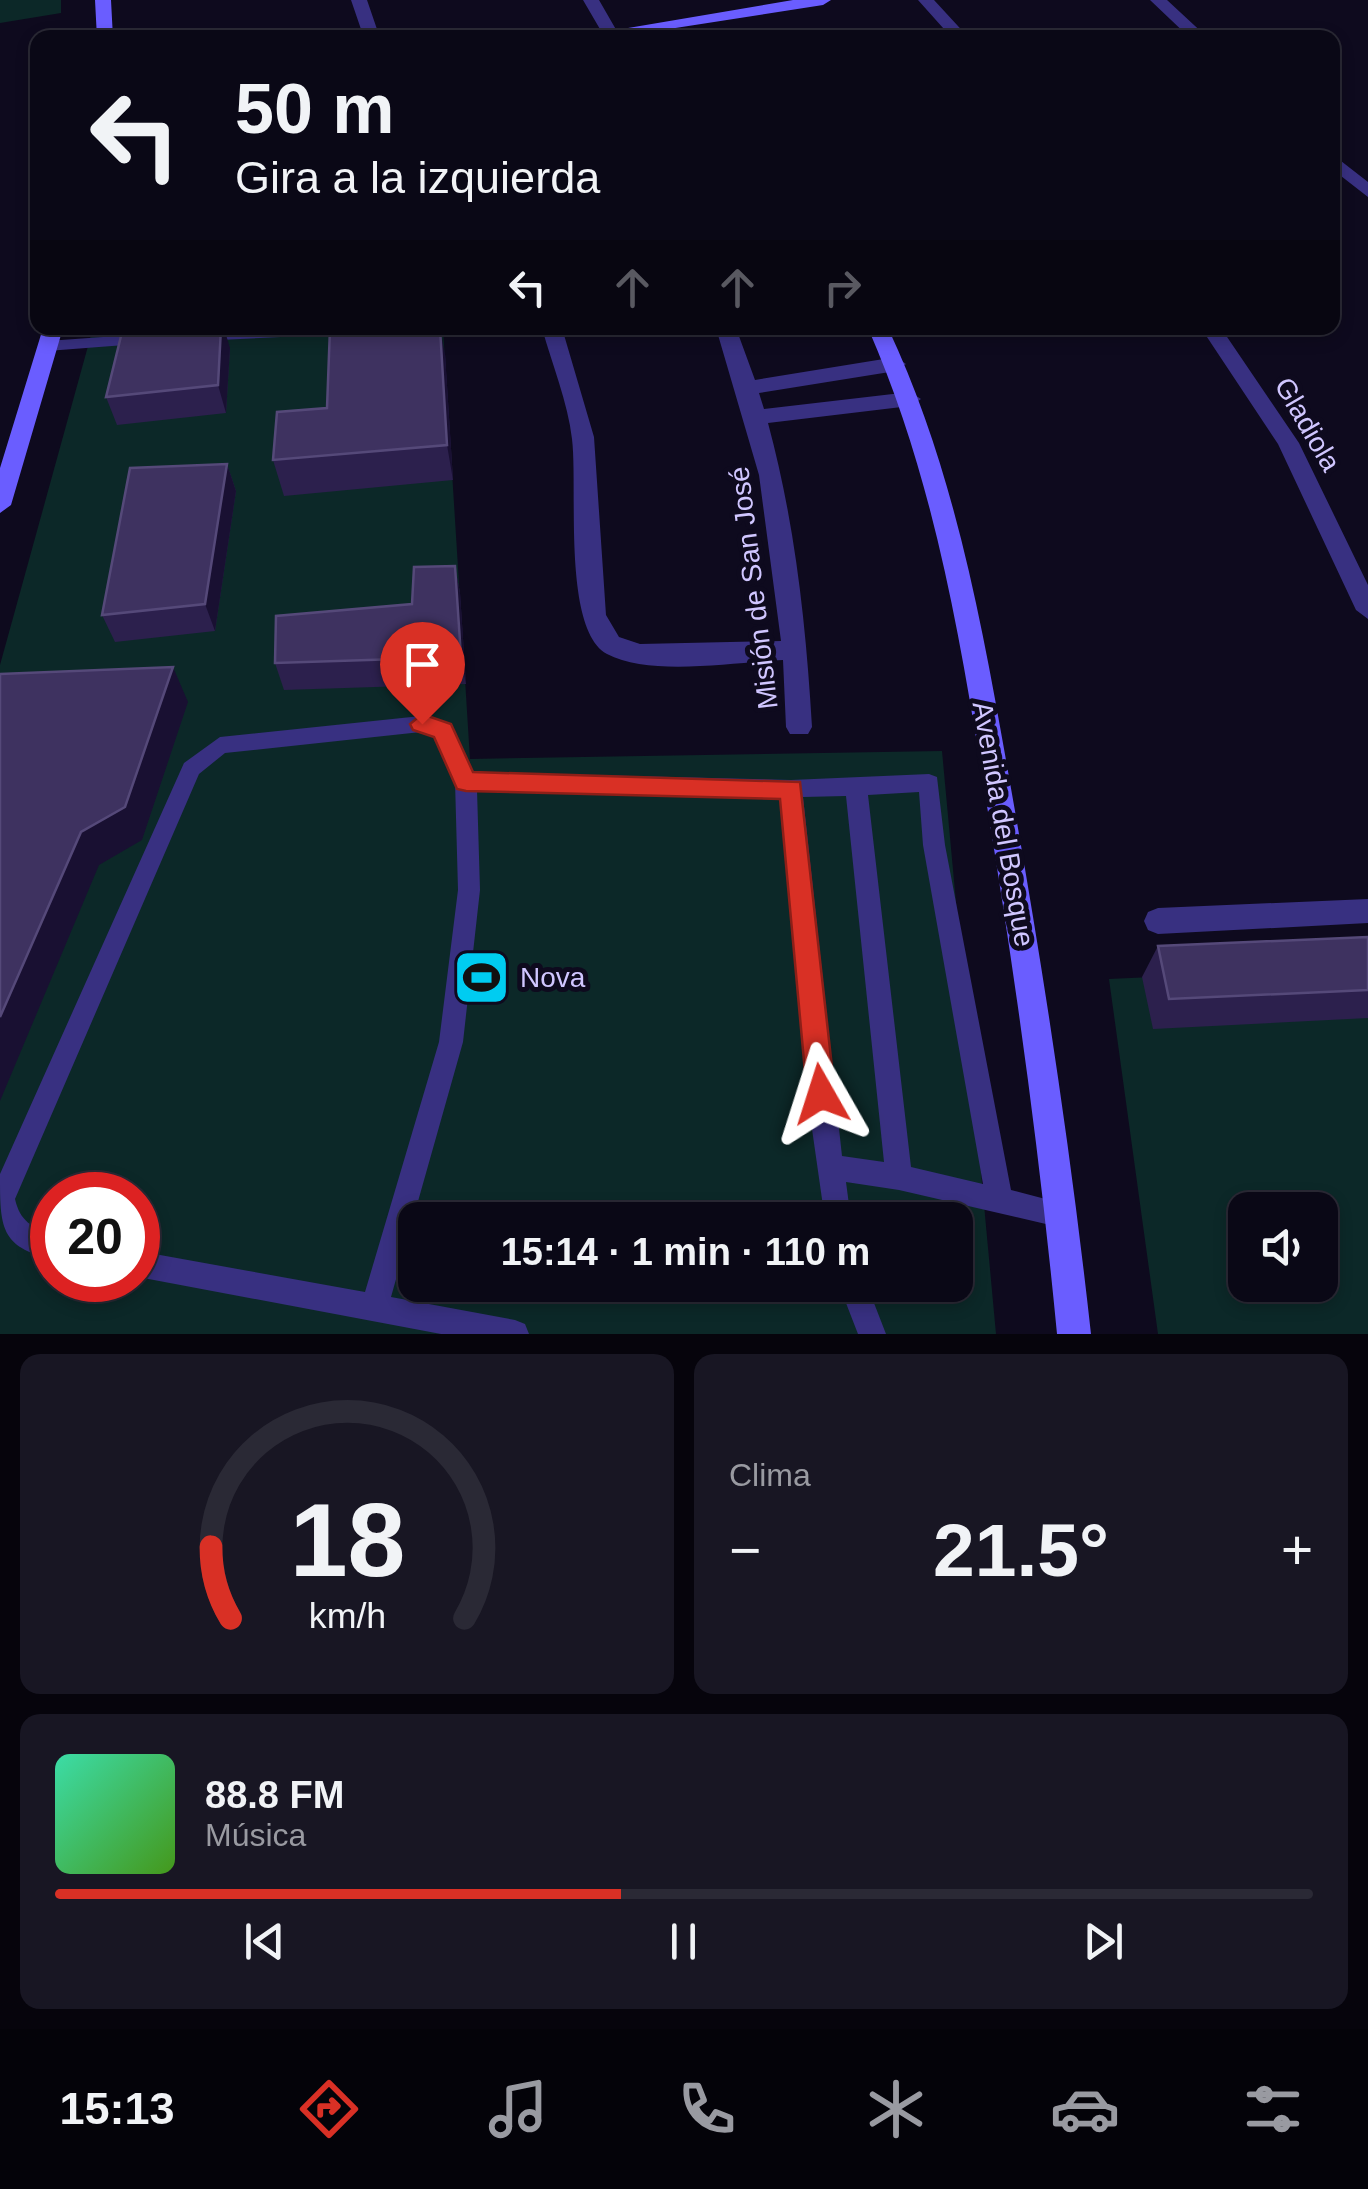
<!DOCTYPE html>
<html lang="es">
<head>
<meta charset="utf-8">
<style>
  :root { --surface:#0a0816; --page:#181623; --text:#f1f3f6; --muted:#999aa1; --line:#2a2935; --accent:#d93025 }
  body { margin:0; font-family:Arial,sans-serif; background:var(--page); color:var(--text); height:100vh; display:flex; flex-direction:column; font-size:38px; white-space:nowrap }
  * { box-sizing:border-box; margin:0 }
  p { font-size:32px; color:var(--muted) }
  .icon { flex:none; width:55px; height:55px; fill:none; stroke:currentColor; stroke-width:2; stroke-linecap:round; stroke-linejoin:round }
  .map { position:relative; height:1334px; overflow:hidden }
  .drawer { display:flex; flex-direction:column; gap:20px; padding:20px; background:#06040c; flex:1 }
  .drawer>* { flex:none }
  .banner { position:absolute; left:30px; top:30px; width:1310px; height:305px; border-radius:20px; box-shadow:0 5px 15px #0003,0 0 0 2px var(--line); background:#0a0816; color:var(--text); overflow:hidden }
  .controls { position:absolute; left:1228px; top:1192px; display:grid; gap:20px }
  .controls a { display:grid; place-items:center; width:110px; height:110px; border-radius:20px; background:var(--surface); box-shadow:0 5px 15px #0003,0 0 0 2px var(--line); font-size:50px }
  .speed { position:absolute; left:30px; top:1172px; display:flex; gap:20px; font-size:50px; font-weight:700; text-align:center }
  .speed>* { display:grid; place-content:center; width:130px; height:130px; border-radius:50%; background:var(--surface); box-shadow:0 5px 15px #0003,0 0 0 2px var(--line); line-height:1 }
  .speed .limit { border:15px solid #d22; background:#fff; color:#111 }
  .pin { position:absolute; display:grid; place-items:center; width:85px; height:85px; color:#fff; margin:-102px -42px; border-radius:50% 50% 50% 0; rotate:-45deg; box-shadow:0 0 10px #0007 }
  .pin .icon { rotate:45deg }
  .me { position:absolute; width:110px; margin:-55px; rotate:354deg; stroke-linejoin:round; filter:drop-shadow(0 0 8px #0008) }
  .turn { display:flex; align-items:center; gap:35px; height:210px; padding:0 40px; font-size:45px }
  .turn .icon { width:130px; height:130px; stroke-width:2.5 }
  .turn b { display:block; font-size:70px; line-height:85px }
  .lanes { display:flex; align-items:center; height:95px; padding:0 40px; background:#0003; justify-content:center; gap:50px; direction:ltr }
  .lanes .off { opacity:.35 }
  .big { font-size:75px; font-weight:800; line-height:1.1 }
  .drawer .widget { flex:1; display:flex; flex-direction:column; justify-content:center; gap:15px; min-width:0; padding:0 35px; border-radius:20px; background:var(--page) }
  .drawer .dial { align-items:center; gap:0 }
  .dial svg { height:260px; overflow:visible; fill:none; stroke:var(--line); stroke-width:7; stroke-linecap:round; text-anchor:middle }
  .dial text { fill:var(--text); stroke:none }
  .song { display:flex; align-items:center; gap:30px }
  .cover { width:120px; height:120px; border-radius:15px; background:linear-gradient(135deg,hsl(160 70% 55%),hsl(100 70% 35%)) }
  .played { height:10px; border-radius:5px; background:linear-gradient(90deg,var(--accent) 45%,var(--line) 45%) }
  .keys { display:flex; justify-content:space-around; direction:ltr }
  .heat { display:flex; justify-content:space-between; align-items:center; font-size:55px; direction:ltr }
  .drawer .tiles { flex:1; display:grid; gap:20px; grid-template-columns:1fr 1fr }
  .widget:last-child { grid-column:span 2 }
  .trip { position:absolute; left:398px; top:1202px; width:575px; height:100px; border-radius:20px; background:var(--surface); box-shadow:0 5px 15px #0003,0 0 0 2px var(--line); font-weight:800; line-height:100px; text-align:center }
  .tab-bar { display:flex; height:160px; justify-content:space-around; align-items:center; background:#040309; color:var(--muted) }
  .tab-bar .icon { width:70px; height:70px }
  .tab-bar .selected { color:var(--accent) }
  .tab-bar b { font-size:45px; color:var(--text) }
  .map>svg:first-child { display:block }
</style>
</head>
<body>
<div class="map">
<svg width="1368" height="1334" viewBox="0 0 1368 1334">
  <rect width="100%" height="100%" fill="#0e0a1e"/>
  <!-- green -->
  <path fill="#0c2828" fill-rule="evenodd" d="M 0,0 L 61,0 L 61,13 L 0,23 Z
    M 93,328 L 443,328 L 470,759 L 942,751 L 996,1334 L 0,1334 L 0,665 ZM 52,1195 L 138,1195 L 138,1280 L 52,1280 ZM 415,1220 L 955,1220 L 955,1285 L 415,1285 Z
    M 1368,967 L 1368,1334 L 1158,1334 L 1109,979 ZM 1245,1210 L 1320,1210 L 1320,1285 L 1245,1285 Z"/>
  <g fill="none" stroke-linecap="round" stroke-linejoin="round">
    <!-- lane -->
    <path fill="#383081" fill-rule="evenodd" d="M 308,328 L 308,335 L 302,336 L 199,341 L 191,336 L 199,331 Z
      M 145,334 L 151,335 L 151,343 L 47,351 L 39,346 L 47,341 Z
      M 421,716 L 450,724 L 473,772 L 791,780 L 929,774 L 937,777 L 945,845 L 1011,1190 L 1072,1206 L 1076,1215 L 1072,1224 L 1063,1228 L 899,1190 L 846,1182 L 851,1220 L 825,1220 L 812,1129 L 781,798 L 477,790 L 480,890 L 463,1042 L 391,1297 L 515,1320 L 525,1324 L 529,1334 L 441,1334 L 138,1277 L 138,1251 L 365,1292 L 439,1042 L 458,890 L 455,781 L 435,736 L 421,732 L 225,753 L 199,774 L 15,1199 C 20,1221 32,1228 52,1233 L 52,1259 C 0,1247 0,1227 0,1174 L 184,763 L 220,737 ZM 919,792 L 923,845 L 983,1184 L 911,1167 L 868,795 ZM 846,796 L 884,1162 L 842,1156 L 803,797 Z
      M 839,1285 L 867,1285 L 886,1334 L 858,1334 Z"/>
    <!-- street -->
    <path fill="#383081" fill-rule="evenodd" d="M 351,0 L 367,0 L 380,38 L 364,38 Z
      M 583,0 L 599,0 L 618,33 L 616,36 L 604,36 Z
      M 918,0 L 934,0 L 969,38 L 952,38 Z
      M 1150,0 L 1167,0 L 1208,38 L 1190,38 Z
      M 1332,154 L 1368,182 L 1368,197 L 1332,169 Z
      M 542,328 L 562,328 L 594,437 L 606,615 L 619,637 L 640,644 L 781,641 L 759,475 L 716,328 L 736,328 L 755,380 L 896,357 L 906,364 L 896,371 L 759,393 L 764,409 L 910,392 L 921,399 L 910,406 L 768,423 C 795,523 806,624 812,727 L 808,734 L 790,734 L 786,727 L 783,660 C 735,662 650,677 607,654 C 562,629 578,488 572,439 C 568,403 552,364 542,328 Z
      M 1201,328 L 1221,328 L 1299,443 L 1368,585 L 1368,619 L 1356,610 L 1278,444 Z
      M 1368,899 L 1368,923 L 1158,934 L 1148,930 L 1144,921 L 1148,912 L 1158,908 Z"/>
    <!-- secondary -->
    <path fill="#6a5dff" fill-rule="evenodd" d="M 95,0 L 111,0 L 113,38 L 97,38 Z
      M 793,0 L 831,0 L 823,5 L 611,38 L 569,38 Z
      M 43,328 L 63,328 L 11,505 L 0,513 L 0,468 Z
      M 868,328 L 888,328 C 957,475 984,635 1012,794 C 1044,974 1071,1153 1091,1334 L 1057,1334 C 1040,1157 1016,981 987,806 C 961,642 935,481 868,328 Z"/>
  </g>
  <!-- wall -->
  <path fill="#2c204d" d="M 230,348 L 226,413 L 117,425 L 106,397 Z
    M 445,354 L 453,480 L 284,496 L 273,460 L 327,408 Z
    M 227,464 L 236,491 L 215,631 L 115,642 L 102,615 Z
    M 455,566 L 460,593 L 466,684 L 284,690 L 275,663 L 412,604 Z
    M 1368,937 L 1368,1018 L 1153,1029 L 1142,977 L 1158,946 Z"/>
  <!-- shaded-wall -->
  <path fill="#191032" d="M 221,328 L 224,328 L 230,348 L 226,413 L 218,385 Z
    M 440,328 L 445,354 L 453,480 L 447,445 Z
    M 227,464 L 236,491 L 215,631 L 205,604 Z
    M 455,566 L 460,593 L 466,684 L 461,657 Z
    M 173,667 L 188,702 L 142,840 L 99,865 L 0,1101 L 0,1017 L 81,832 Z"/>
  <!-- building -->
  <path fill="#3e3260" stroke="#554979" stroke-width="2.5" d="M 123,328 L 221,328 L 218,385 L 106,397 Z
    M 330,328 L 440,328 L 447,445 L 273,460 L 277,412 L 327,408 Z
    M 227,464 L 205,604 L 102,615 L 130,468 Z
    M 455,566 L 461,657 L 275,663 L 276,616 L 412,604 L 414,567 Z
    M 173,667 L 125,807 L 81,832 L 0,1017 L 0,674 Z
    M 1368,937 L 1368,990 L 1169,999 L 1158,946 Z"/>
  <!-- route -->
  <path fill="#d93025" stroke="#8d1f18" stroke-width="2.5" d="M 422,714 L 451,724 L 473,772 L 800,782 L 835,1094 L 831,1103 L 821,1107 L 811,1103 L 807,1094 L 780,799 L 466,791 L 457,789 L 434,737 L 413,730 L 410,724 Z"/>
  <!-- icons -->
  <defs>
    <symbol id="stadium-square" viewBox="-11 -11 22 22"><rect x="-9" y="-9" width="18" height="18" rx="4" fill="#00ccf1" stroke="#0e0a1e"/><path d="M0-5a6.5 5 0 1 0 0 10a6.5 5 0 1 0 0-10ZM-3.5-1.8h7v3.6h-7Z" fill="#111"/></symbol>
  </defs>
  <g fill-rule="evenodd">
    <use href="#stadium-square" x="450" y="946" width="63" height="63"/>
  </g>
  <g text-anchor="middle" stroke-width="10" stroke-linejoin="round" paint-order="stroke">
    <!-- street labels -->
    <g font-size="28" fill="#d0c6ff" stroke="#0e0a1e">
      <text transform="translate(1308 424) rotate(60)" y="10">Gladiola</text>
      <text transform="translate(753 588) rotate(-97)" y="10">Misión de San José</text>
      <text transform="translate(1004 824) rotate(80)" y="10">Avenida del Bosque</text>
    </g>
    <!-- poi labels -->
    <g font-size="28" fill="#d0c6ff" stroke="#0e0a1e" text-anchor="start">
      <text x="520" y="987">Nova</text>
    </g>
  </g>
</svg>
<div class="controls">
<a><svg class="icon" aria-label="sound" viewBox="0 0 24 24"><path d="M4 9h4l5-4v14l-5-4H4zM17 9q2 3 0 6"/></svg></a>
</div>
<div class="speed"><div class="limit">20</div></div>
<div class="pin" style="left:422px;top:724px;background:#d93025"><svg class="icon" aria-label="arrive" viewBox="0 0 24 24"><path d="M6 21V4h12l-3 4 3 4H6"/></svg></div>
<svg class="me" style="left:821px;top:1094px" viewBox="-20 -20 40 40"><path d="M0-17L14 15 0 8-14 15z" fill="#d93025" stroke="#fff" stroke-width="4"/></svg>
<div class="trip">15:14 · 1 min · 110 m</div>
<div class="banner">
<div class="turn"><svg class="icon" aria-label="left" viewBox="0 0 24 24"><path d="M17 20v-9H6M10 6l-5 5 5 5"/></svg><div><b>50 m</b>Gira a la izquierda</div></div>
<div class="lanes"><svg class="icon" aria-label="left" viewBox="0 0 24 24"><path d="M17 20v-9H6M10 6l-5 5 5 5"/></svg><svg class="icon off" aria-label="ahead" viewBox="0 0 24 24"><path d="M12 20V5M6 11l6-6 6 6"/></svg><svg class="icon off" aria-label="ahead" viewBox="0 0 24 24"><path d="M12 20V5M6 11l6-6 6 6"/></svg><svg class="icon off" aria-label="right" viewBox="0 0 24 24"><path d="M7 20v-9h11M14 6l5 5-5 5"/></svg></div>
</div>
</div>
<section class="drawer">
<div class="tiles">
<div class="widget dial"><svg viewBox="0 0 100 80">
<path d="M14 69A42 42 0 1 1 86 69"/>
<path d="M14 69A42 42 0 0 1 8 47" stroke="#d93025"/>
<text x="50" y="56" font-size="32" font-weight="700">18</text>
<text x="50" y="72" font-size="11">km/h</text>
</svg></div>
<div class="widget"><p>Clima</p>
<div class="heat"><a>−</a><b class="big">21.5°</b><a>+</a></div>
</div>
<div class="widget">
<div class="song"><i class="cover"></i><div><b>88.8 FM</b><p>Música</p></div></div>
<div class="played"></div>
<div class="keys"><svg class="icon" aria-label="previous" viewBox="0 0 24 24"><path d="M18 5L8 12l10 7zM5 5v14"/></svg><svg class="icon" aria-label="pause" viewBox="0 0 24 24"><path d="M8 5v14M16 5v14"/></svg><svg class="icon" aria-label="next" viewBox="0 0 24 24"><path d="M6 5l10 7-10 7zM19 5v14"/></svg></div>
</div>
</div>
</section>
<nav class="tab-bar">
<b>15:13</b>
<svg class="icon selected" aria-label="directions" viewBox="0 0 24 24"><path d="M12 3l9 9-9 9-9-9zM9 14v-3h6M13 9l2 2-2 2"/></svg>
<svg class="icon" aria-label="music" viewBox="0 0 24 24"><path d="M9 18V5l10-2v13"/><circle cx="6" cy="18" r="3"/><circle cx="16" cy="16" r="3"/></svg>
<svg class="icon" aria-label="phone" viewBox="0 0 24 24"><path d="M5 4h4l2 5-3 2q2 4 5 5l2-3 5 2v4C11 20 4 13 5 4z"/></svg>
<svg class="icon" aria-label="climate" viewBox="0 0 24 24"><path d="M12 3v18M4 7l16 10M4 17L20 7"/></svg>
<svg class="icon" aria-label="car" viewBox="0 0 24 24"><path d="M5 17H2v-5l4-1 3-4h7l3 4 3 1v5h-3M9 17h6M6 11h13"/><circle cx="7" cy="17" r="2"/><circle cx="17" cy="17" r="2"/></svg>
<svg class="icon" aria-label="filters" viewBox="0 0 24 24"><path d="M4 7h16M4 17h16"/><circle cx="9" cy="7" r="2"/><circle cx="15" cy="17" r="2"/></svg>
</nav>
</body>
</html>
